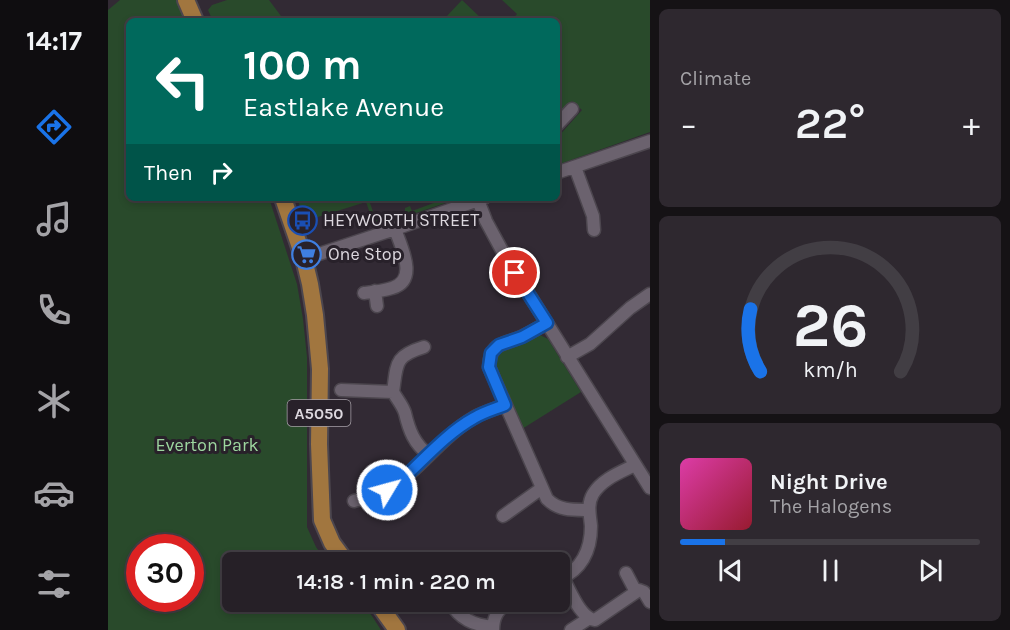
<!DOCTYPE html>
<html lang="en">
<head>
<meta charset="utf-8">
<style>
  :root { --surface:#262027; --page:#2e282f; --text:#f1f3f6; --muted:#a4a3a7; --line:#423e44; --accent:#1a73e8 }
  body { margin:0; font-family:Karla,sans-serif; background:var(--page); color:var(--text); height:100vh; display:flex; flex-direction:column; font-size:22px; white-space:nowrap }
  * { box-sizing:border-box; margin:0 }
  p { font-size:20px; color:var(--muted) }
  .icon { flex:none; width:33px; height:33px; fill:none; stroke:currentColor; stroke-width:2; stroke-linecap:round; stroke-linejoin:round }
  .map { position:relative; flex:1; overflow:hidden }
  .panel { display:flex; flex-direction:column; gap:9px; padding:9px; background:#151215; width:360px }
  .panel>* { flex:none }
  .guide { position:absolute; left:18px; top:18px; width:434px; height:183px; border-radius:9px; box-shadow:0 3px 9px #0003,0 0 0 2px var(--line); background:#00695c; color:#fff; overflow:hidden }
  .speed { position:absolute; left:18px; top:534px; display:flex; gap:12px; font-size:30px; font-weight:700; text-align:center }
  .speed>* { display:grid; place-content:center; width:78px; height:78px; border-radius:50%; background:var(--surface); box-shadow:0 3px 9px #0003,0 0 0 2px var(--line); line-height:1 }
  .speed .limit { border:9px solid #d22; background:#fff; color:#111 }
  .pin { position:absolute; display:grid; place-items:center; width:51px; height:51px; color:#fff; margin:-26px; border:3px solid #fff; border-radius:50%; box-shadow:0 2px 6px #0007 }
  .me { position:absolute; width:66px; margin:-33px; rotate:53deg; stroke-linejoin:round; filter:drop-shadow(0 0 4px #0008) }
  .turn { display:flex; align-items:center; gap:21px; height:126px; padding:0 18px; font-size:27px }
  .turn .icon { width:78px; height:78px; stroke-width:2.5 }
  .turn b { display:block; font-size:42px; line-height:51px }
  .then { display:flex; align-items:center; height:57px; padding:0 18px; background:#0003; gap:12px; font-size:22px }
  .big { font-size:45px; font-weight:600; line-height:1.1 }
  .panel .tile { flex:1; display:flex; flex-direction:column; justify-content:center; gap:9px; min-width:0; padding:0 21px; border-radius:9px; background:var(--page) }
  .panel .dial { align-items:center; gap:0 }
  .dial svg { height:156px; overflow:visible; fill:none; stroke:var(--line); stroke-width:7; stroke-linecap:round; text-anchor:middle }
  .dial text { fill:var(--text); stroke:none }
  .song { display:flex; align-items:center; gap:18px }
  .cover { width:72px; height:72px; border-radius:9px; background:linear-gradient(135deg,hsl(320 70% 55%),hsl(350 70% 35%)) }
  .played { height:6px; border-radius:3px; background:linear-gradient(90deg,var(--accent) 15%,var(--line) 15%) }
  .keys { display:flex; justify-content:space-around; direction:ltr }
  .heat { display:flex; justify-content:space-between; align-items:center; font-size:33px; direction:ltr }
  .trip { position:absolute; left:114px; top:552px; width:348px; height:60px; border-radius:9px; background:var(--surface); box-shadow:0 3px 9px #0003,0 0 0 2px var(--line); font-weight:600; line-height:60px; text-align:center }
  main { display:flex; flex:1; min-height:0 }
  .tab-bar { display:flex; flex-direction:column; width:108px; justify-content:space-around; align-items:center; background:#0f0d10; color:var(--muted) }
  .tab-bar .icon { width:42px; height:42px }
  .tab-bar .on { color:var(--accent) }
  .tab-bar b { font-size:27px; color:var(--text) }
  .map>svg:first-child { display:block }
</style>
</head>
<body>
<main>
<nav class="tab-bar">
<b>14:17</b>
<svg class="icon on" aria-label="directions" viewBox="0 0 24 24"><path d="M12 3l9 9-9 9-9-9zM9 14v-3h6M13 9l2 2-2 2"/></svg>
<svg class="icon" aria-label="music" viewBox="0 0 24 24"><path d="M9 18V5l10-2v13"/><circle cx="6" cy="18" r="3"/><circle cx="16" cy="16" r="3"/></svg>
<svg class="icon" aria-label="phone" viewBox="0 0 24 24"><path d="M5 4h4l2 5-3 2q2 4 5 5l2-3 5 2v4C11 20 4 13 5 4z"/></svg>
<svg class="icon" aria-label="climate" viewBox="0 0 24 24"><path d="M12 3v18M4 7l16 10M4 17L20 7"/></svg>
<svg class="icon" aria-label="car" viewBox="0 0 24 24"><path d="M5 17H2v-5l4-1 3-4h7l3 4 3 1v5h-3M9 17h6M6 11h13"/><circle cx="7" cy="17" r="2"/><circle cx="17" cy="17" r="2"/></svg>
<svg class="icon" aria-label="filters" viewBox="0 0 24 24"><path d="M4 7h16M4 17h16"/><circle cx="9" cy="7" r="2"/><circle cx="15" cy="17" r="2"/></svg>
</nav>
<div class="map">
<svg width="542" height="630" viewBox="0 0 542 630">
  <rect width="100%" height="100%" fill="#322a34"/>
  <!-- green -->
  <path fill="#294a2b" fill-rule="evenodd" d="M 12,0 L 68,0 L 79,21 L 21,21 L 21,198 L 161,198 L 189,284 L 195,319 L 199,357 L 199,527 L 208,547 L 219,562 L 124,562 L 124,602 L 252,602 L 264,616 L 273,630 L 0,630 L 0,10 ZM 32,548 L 82,548 L 82,598 L 32,598 Z
    M 119,0 L 161,0 L 176,20 C 168,22 161,19 153,19 C 137,21 121,21 105,21 L 100,10 L 104,5 Z
    M 354,0 L 376,21 L 342,21 L 338,17 Z
    M 394,0 L 542,0 L 542,132 L 449,165 L 449,138 L 474,110 L 464,101 L 449,117 L 448,21 L 403,21 L 409,14 Z
    M 189,198 L 275,198 L 262,203 L 268,220 L 291,212 L 292,214 L 297,212 L 297,208 L 302,206 L 304,211 L 339,198 L 352,198 L 267,227 L 258,202 L 197,221 Z
    M 432,335 L 440,339 L 473,392 L 414,429 L 384,364 L 390,350 L 418,342 Z"/>
  <g fill="none" stroke-linecap="round" stroke-linejoin="round">
    <defs>
      <path id="minor" d="M 448,126 L 464,109
        M 467,167 L 485,216 L 486,230
        M 448,173 L 542,141
        M 370,200 L 378,221 L 397,256 L 542,488
        M 196,259 L 287,229 L 376,198
        M 267,291 L 269,306
        M 256,293 C 265,292 275,291 284,288 C 311,280 293,247 287,229
        M 439,323 C 430,328 422,333 413,337 C 395,345 382,342 381,367 L 439,499 C 451,511 465,510 481,510
        M 459,357 L 482,344 L 522,308 L 542,294
        M 233,390 L 285,392 C 289,399 295,406 297,413 C 301,430 306,444 321,455
        M 285,392 C 289,364 286,356 316,347
        M 246,501 C 260,497 276,493 289,484 C 316,464 337,434 367,417 C 376,412 387,409 397,405
        M 395,516 L 434,488
        M 518,573 L 528,592
        M 455,578 C 462,590 472,618 487,620 L 531,590 L 536,592 L 542,602
        M 452,579 C 474,569 483,550 483,526 C 482,515 479,504 485,494 C 494,479 513,472 527,465
        M 342,602 C 351,619 366,625 385,627
        M 385,630 C 385,617 390,609 400,602
        M 463,630 L 480,619"/>
      <path id="major" d="M 78,0 L 87,21
        M 175,198 L 196,259 L 202,284 L 207,315 L 212,369 L 211,444 L 214,520 L 224,543 L 238,562
        M 269,602 L 289,630"/>
    </defs>
    <!-- minor casing -->
    <use href="#minor" stroke="#4c464e" stroke-width="15"/>
    <!-- major casing -->
    <use href="#major" stroke="#4c464e" stroke-width="20"/>
    <!-- minor -->
    <use href="#minor" stroke="#6b626e" stroke-width="12"/>
    <!-- major -->
    <use href="#major" stroke="#a1763f" stroke-width="16"/>
  </g>
  <g fill="none" stroke-linecap="round" stroke-linejoin="round">
    <defs>
      <path id="route" d="M 279,490 L 288,485 C 313,463 337,434 366,418 C 376,412 387,409 397,405 L 381,367 L 383,353 L 391,345 L 414,337 L 439,323 L 407,273"/>
    </defs>
    <!-- route casing -->
    <use href="#route" stroke="#114b97" stroke-width="15"/>
    <!-- route -->
    <use href="#route" stroke="#1a73e8" stroke-width="10"/>
  </g>
  <!-- icons -->
  <defs>
    <symbol id="bus-ring" viewBox="-11 -11 22 22"><circle r="9.5" fill="#28212a" stroke="#1a4fb4" stroke-width="1.5"/><path d="M-5-6H5V4H4V6H2V4H-2V6H-4V4H-5ZM-3.5-4V0h7V-4ZM-3.5 1.2v1.5H-2V1.2ZM2 1.2v1.5H3.5V1.2Z" fill="#1a4fb4"/></symbol>
    <symbol id="supermarket-ring" viewBox="-11 -11 22 22"><circle r="9.5" fill="#28212a" stroke="#3f7fe0" stroke-width="1.5"/><path d="M-6-5.5h2.5l.6 2H6L4.5 2H-2.5L-4.4-4H-6ZM-1.5 3.2a1.3 1.3 0 1 0 .1 0ZM3 3.2a1.3 1.3 0 1 0 .1 0Z" fill="#3f7fe0"/></symbol>
  </defs>
  <g fill-rule="evenodd">
    <use href="#bus-ring" x="178" y="204" width="33" height="33"/>
    <use href="#supermarket-ring" x="182" y="238" width="33" height="33"/>
  </g>
  <g text-anchor="middle" stroke-width="6" stroke-linejoin="round" paint-order="stroke">
    <!-- shield labels -->
    <rect fill="#28212a" stroke="#a6a0a8" stroke-width="1.5" x="179.5" y="400" width="63" height="26" rx="4.5"/>
    <g font-size="16" font-weight="bold" fill="#dcd7de">
      <text x="211" y="419">A5050</text>
    </g>
    <!-- poi labels -->
    <g font-size="18" fill="#dcd7de" stroke="#28212a" text-anchor="start">
      <text x="215" y="226">HEYWORTH STREET</text>
      <text x="220" y="260">One Stop</text>
    </g>
    <!-- park labels -->
    <g font-size="18" fill="#9dd79f" stroke="#28212a">
      <text x="99" y="451">Everton Park</text>
    </g>
  </g>
</svg>
<div class="speed"><div class="limit">30</div></div>
<div class="pin" style="left:407px;top:273px;background:#d93025"><svg class="icon" aria-label="arrive" viewBox="0 0 24 24"><path d="M6 21V4h12l-3 4 3 4H6"/></svg></div>
<svg class="me" style="left:279px;top:490px" viewBox="-20 -20 40 40"><circle r="17" fill="#1a73e8" stroke="#fff" stroke-width="3"/><path d="M0-11L8 9 0 5-8 9z" fill="#fff"/></svg>
<div class="trip">14:18 · 1 min · 220 m</div>
<div class="guide">
<div class="turn"><svg class="icon" aria-label="left" viewBox="0 0 24 24"><path d="M17 20v-9H6M10 6l-5 5 5 5"/></svg><div><b>100 m</b>Eastlake Avenue</div></div>
<div class="then">Then<svg class="icon" aria-label="right" viewBox="0 0 24 24"><path d="M7 20v-9h11M14 6l5 5-5 5"/></svg></div>
</div>
</div>
<section class="panel">
<div class="tile"><p>Climate</p>
<div class="heat"><a>−</a><b class="big">22°</b><a>+</a></div>
</div>
<div class="tile dial"><svg viewBox="0 0 100 80">
<path d="M14 69A42 42 0 1 1 86 69"/>
<path d="M14 69A42 42 0 0 1 9 37" stroke="#1a73e8"/>
<text x="50" y="56" font-size="32" font-weight="700">26</text>
<text x="50" y="72" font-size="11">km/h</text>
</svg></div>
<div class="tile">
<div class="song"><i class="cover"></i><div><b>Night Drive</b><p>The Halogens</p></div></div>
<div class="played"></div>
<div class="keys"><svg class="icon" aria-label="previous" viewBox="0 0 24 24"><path d="M18 5L8 12l10 7zM5 5v14"/></svg><svg class="icon" aria-label="pause" viewBox="0 0 24 24"><path d="M8 5v14M16 5v14"/></svg><svg class="icon" aria-label="next" viewBox="0 0 24 24"><path d="M6 5l10 7-10 7zM19 5v14"/></svg></div>
</div>
</section>
</main>
</body>
</html>
